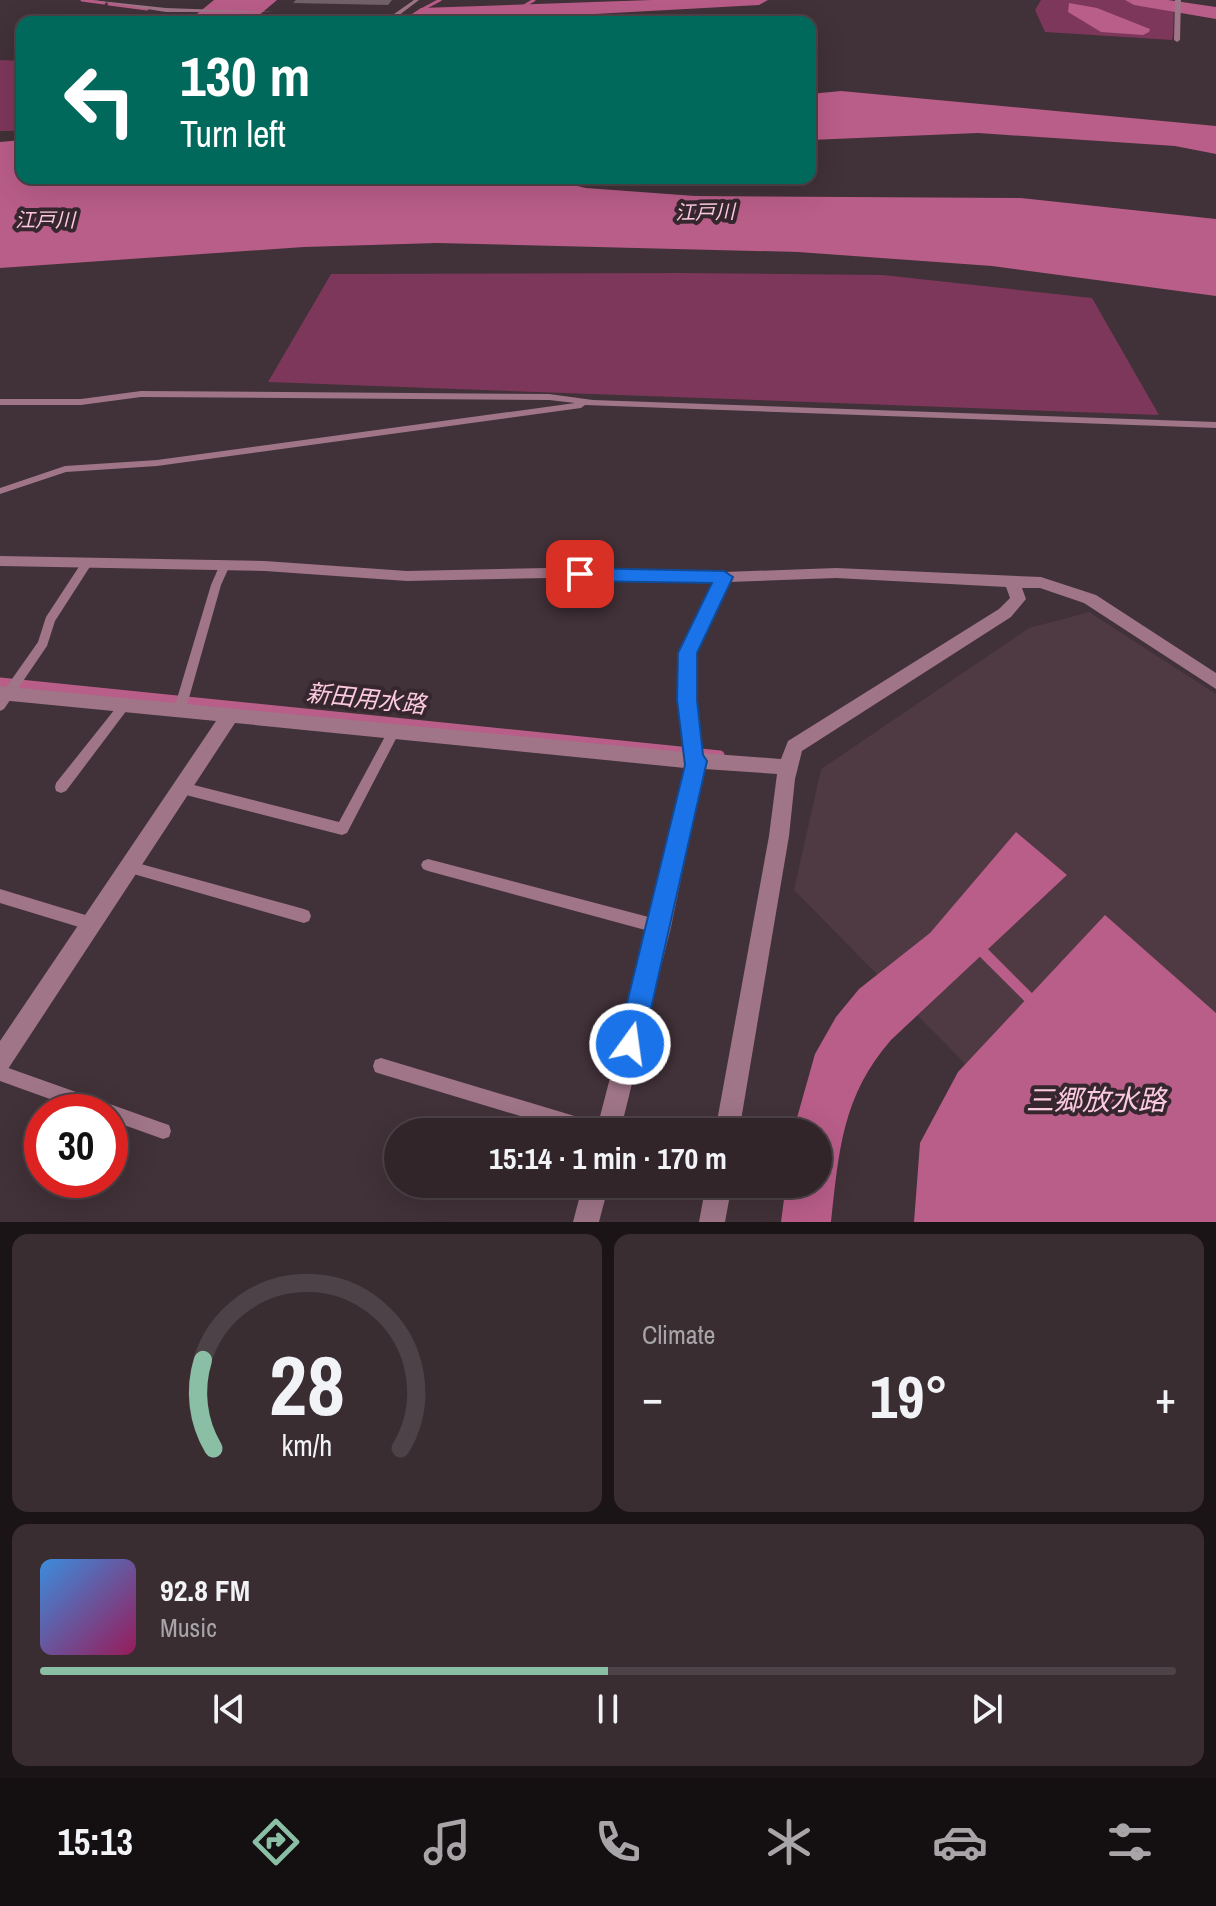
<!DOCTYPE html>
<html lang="en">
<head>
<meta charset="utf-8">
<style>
  :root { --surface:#31252a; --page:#392d32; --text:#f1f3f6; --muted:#a8a5a8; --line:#4c4247; --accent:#8abfa5 }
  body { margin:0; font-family:"Archivo Narrow","Noto Sans JP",sans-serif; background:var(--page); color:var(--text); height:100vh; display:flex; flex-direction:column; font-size:30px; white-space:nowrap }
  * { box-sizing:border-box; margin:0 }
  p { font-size:26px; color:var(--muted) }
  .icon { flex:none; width:44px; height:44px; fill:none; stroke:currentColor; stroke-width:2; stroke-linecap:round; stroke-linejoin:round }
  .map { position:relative; height:1222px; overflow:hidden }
  .side { display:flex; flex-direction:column; gap:12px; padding:12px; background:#1b1417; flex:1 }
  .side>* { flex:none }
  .guide { position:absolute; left:16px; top:16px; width:800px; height:168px; border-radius:16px; box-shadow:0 8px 32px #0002,0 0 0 2px var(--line); background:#00695c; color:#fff; overflow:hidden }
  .speed { position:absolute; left:24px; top:1094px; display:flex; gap:16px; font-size:40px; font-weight:700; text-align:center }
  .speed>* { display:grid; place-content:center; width:104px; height:104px; border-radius:50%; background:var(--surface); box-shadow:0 8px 32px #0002,0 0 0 2px var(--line); line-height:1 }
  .speed .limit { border:12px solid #d22; background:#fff; color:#111 }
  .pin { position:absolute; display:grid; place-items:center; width:68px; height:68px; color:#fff; margin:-34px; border-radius:16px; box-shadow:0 4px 12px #0006 }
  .me { position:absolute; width:88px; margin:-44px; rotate:14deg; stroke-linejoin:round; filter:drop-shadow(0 0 6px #0008) }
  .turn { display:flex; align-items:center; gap:28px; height:168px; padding:0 32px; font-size:36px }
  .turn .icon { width:104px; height:104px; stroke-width:2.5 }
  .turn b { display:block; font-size:56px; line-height:68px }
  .big { font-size:60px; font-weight:700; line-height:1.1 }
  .side .card { flex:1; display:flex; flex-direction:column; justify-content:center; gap:12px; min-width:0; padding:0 28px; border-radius:16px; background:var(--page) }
  .side .dial { align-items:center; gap:0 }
  .dial svg { height:208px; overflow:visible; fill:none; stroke:var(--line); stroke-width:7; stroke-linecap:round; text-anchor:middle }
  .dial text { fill:var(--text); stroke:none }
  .song { display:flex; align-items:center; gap:24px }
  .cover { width:96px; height:96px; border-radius:12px; background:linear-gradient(135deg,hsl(210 70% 55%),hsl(330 70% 35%)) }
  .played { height:8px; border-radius:4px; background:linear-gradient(90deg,var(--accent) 50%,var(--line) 50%) }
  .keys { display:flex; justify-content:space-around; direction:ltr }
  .heat { display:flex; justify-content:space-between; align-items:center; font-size:44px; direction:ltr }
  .side .tiles { flex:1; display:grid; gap:12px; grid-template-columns:1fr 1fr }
  .card:last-child { grid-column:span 2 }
  .trip { position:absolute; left:384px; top:1118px; width:448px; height:80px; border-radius:40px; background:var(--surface); box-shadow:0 8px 32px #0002,0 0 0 2px var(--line); font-weight:700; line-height:80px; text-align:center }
  .menu { display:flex; height:128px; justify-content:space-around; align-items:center; background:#140f11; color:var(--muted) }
  .menu .icon { width:56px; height:56px }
  .menu .on { color:var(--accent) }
  .menu b { font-size:36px; color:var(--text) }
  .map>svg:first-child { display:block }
</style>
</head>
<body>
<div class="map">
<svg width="1216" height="1222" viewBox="0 0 1216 1222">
  <rect width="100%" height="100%" fill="#413138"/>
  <!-- built -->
  <path fill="#4f3942" d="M 1089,612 L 1216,694 L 1216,1222 L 1121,1222 L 794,890 L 821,769 L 1029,628 Z"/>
  <!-- green -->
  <path fill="#7d375a" d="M 1041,0 L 1129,0 L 1174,7 L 1173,36 L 1172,40 L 1045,32 L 1035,10 Z
    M 0,60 L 22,61 L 22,131 L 0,131 Z
    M 681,273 L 883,275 L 1092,298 L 1159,415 L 268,382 L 331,274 Z"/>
  <!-- water -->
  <path fill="#b95d89" d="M 214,0 L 277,0 L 251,22 L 187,22 Z
    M 1069,3 L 1097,8 L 1150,29 L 1149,32 L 1143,35 L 1101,32 L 1068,12 Z
    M 841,91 L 1216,126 L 1216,154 L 1175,146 L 978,133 L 810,140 L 810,94 Z
    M 22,140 L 22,178 L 562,178 L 573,185 L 586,188 L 695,196 L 1021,198 L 1216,219 L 1216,296 L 992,266 L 798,252 L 437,243 L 304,247 L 0,268 L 0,142 Z
    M 1016,832 L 1067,875 L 891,1040 C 842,1096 839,1151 831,1222 L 781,1222 L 786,1184 L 818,1184 L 818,1132 L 793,1132 L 815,1054 L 836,1017 L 859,989 L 930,933 Z
    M 1105,915 L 1216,1013 L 1216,1222 L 914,1222 L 920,1143 L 958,1072 Z"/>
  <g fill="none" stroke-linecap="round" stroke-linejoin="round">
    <!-- stream-far2 -->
    <path stroke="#b95d89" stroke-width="3" d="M 82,0 L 104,3
      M 109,4 L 147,9
      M 519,9 L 534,0
      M 421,10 L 440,0
      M 412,22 L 419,13"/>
    <!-- stream-far1 -->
    <path stroke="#b95d89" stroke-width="9" d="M 0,682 L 720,755"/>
    <!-- stream -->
    <path stroke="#b95d89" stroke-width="11" d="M 977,946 L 1035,1004"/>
    <!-- river -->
    <path fill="#b95d89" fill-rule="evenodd" d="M 652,0 L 768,0 L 759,5 L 503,19 L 421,20 L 412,14 L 421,8 Z
      M 1125,0 L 1168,0 L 1216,7 L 1216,19 L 1134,5 Z"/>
  </g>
  <!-- building -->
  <path fill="#726168" d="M 296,0 L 392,0 L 388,5 L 293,3 Z"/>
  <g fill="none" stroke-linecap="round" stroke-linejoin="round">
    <!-- service -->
    <path fill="#9f7587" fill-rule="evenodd" d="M 414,0 L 419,0 L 398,16 L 394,16 L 394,14 Z
      M 141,391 L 549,394 L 593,400 L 1216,422 L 1216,428 L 585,405 L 581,408 L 157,466 L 66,472 L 0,494 L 0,488 L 65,466 L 157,460 L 575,403 L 549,400 L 141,397 L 81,405 L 0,405 L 0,399 L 81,399 Z
      M 88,558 L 93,562 L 55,621 L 47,646 L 4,709 L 0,711 L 0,696 L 38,642 L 46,617 L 84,559 Z
      M 225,561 L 230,565 L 221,585 L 185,712 L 183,715 L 179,717 L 175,715 L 173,712 L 211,585 L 221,562 Z
      M 123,702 L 127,704 L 129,707 L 127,710 L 66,791 L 61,793 L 56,791 L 55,787 L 56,783 L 119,704 Z
      M 393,728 L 397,729 L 399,733 L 347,833 L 342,835 L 182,794 L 177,792 L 176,788 L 177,784 L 182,782 L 339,822 L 389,729 Z
      M 428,859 L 660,920 L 665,922 L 667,927 L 665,932 L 660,934 L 428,871 L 423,869 L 421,865 L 423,861 Z
      M 130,861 L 304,909 L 309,911 L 311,916 L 309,921 L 304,923 L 130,873 L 125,871 L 123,867 L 125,863 Z
      M 0,889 L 92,917 L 97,919 L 99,924 L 97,929 L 92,931 L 0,903 Z
      M 381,1058 L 601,1124 L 607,1126 L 609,1132 L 573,1132 L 381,1074 L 375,1072 L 373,1066 L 375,1060 Z
      M 0,1065 L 163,1123 L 169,1125 L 171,1131 L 169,1137 L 163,1139 L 110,1120 L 110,1112 L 86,1112 L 0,1081 Z"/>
    <!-- minor -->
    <path fill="#9f7587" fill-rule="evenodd" d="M 91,0 L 166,8 L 274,12 L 166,12 Z
      M 1175,0 L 1181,0 L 1180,40 L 1177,42 L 1174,40 Z
      M 0,556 L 265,561 L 407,571 L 548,568 L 724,572 L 836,568 L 1041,577 L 1096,595 L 1216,673 L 1216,689 L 1084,603 L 1040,588 L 1022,588 L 1026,599 L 1011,617 L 802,751 L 795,779 L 789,836 L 739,1132 L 715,1132 L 769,836 L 777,774 L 704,769 L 671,927 L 620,1132 L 596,1132 L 649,927 L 685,768 L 235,723 L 8,1069 L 0,1073 L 0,1041 L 216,721 L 0,700 L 0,686 L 683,752 L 678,700 L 679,653 L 714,582 L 548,578 L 407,581 L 265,571 L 0,566 ZM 836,578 L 1006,587 L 1010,598 L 999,609 L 788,741 L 781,759 L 701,753 L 696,700 L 695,653 L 729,582 Z
      M 583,1184 L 609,1184 L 599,1222 L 573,1222 Z
      M 706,1184 L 732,1184 L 725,1222 L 699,1222 Z"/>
  </g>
  <!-- route -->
  <path fill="#1a73e8" stroke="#114b97" stroke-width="2" d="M 580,568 L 724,571 L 733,577 L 697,653 L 697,700 L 703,755 L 707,761 L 643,1044 L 640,1053 L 630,1057 L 621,1053 L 617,1044 L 685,765 L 677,700 L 678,653 L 712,583 L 580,581 L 571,574 Z"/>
  <g text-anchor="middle" stroke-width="8" stroke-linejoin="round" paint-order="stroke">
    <!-- far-water labels -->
    <g font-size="20" font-style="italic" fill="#fccadf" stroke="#36272e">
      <text transform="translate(705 212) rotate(-1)" y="7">江戸川</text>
      <text x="45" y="227">江戸川</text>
    </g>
    <!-- water labels -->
    <g font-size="24" font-style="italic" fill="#fccadf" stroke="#36272e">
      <text transform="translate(366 699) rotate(6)" y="8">新田用水路</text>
    </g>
    <!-- near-water labels -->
    <g font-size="28" font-style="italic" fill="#fccadf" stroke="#36272e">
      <text x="1096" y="1110">三郷放水路</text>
    </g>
  </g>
</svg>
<div class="speed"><div class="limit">30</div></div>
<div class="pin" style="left:580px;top:574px;background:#d93025"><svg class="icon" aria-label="arrive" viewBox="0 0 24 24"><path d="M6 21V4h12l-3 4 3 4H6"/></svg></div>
<svg class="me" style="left:630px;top:1044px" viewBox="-20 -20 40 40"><circle r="17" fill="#1a73e8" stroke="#fff" stroke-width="3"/><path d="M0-11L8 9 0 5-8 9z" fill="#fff"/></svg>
<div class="trip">15:14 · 1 min · 170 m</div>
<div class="guide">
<div class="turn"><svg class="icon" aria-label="left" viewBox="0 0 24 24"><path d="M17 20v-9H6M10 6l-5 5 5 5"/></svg><div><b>130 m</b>Turn left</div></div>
</div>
</div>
<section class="side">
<div class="tiles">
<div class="card dial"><svg viewBox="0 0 100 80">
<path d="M14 69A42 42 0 1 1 86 69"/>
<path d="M14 69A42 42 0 0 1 10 35" stroke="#8abfa5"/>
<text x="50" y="56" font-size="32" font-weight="700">28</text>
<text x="50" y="72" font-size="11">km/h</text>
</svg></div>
<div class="card"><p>Climate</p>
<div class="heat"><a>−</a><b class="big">19°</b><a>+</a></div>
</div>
<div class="card">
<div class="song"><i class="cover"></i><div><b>92.8 FM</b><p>Music</p></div></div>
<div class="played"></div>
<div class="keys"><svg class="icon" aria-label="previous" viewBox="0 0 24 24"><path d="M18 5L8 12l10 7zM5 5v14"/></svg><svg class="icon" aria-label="pause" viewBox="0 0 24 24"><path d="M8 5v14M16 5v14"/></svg><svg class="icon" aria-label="next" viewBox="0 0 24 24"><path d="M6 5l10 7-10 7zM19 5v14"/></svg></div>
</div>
</div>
</section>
<nav class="menu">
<b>15:13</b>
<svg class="icon on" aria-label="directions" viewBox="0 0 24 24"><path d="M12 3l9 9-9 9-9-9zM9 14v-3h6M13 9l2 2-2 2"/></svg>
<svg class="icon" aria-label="music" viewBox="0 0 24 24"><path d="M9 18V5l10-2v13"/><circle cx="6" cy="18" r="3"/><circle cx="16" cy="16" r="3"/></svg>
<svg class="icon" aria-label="phone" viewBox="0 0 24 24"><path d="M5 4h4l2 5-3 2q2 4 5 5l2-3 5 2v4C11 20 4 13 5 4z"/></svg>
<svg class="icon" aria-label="climate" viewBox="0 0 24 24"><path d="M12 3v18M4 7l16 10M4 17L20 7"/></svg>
<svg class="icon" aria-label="car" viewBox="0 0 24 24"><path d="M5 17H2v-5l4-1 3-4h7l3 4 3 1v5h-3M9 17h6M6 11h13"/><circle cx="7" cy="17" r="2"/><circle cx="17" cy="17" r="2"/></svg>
<svg class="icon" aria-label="filters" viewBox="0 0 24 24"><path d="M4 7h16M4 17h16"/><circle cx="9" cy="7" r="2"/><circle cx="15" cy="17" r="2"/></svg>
</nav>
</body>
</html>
